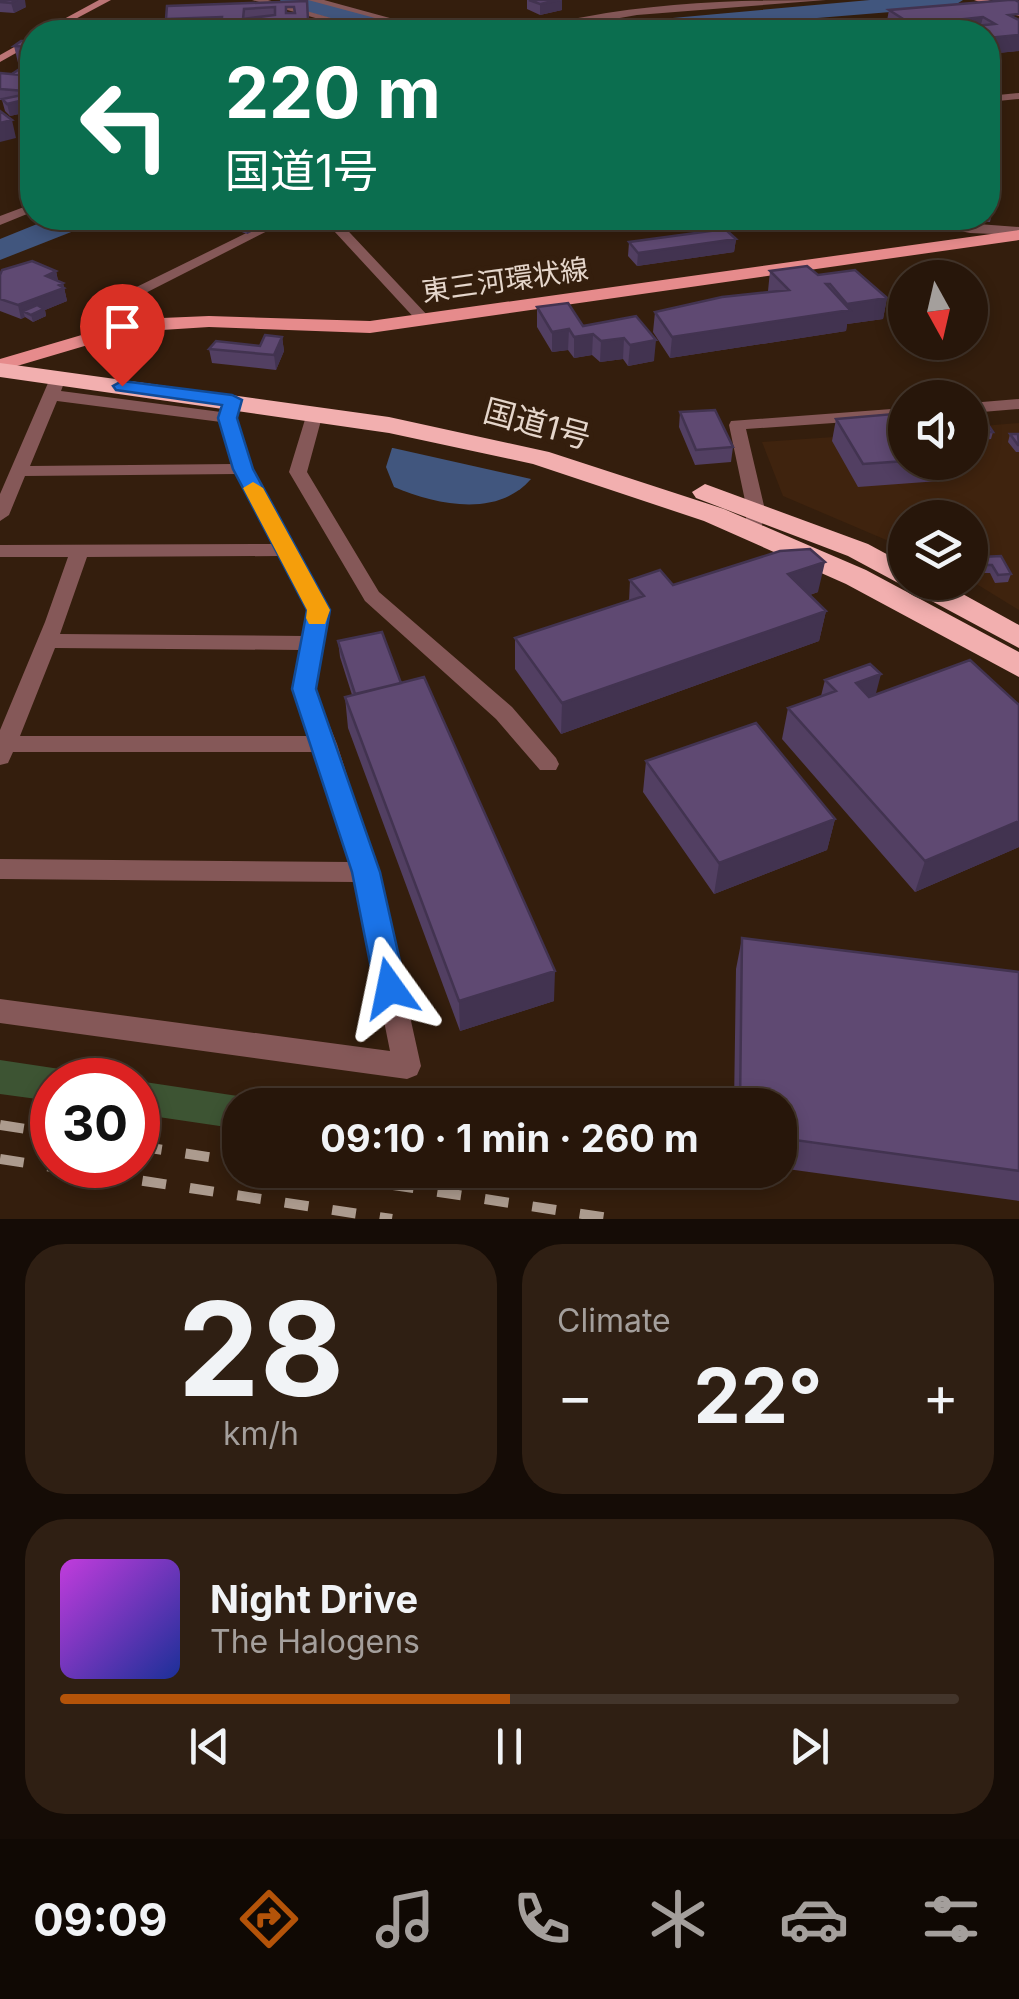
<!DOCTYPE html>
<html lang="en">
<head>
<meta charset="utf-8">
<style>
  :root { --surface:#27160a; --page:#2f1f13; --text:#f1f3f6; --muted:#a49f9c; --line:#43352b; --accent:#b45309 }
  body { margin:0; font-family:Inter,"Noto Sans JP",sans-serif; background:var(--page); color:var(--text); height:100vh; display:flex; flex-direction:column; font-size:38px; white-space:nowrap }
  * { box-sizing:border-box; margin:0 }
  p { font-size:32px; color:var(--muted) }
  .icon { flex:none; width:55px; height:55px; fill:none; stroke:currentColor; stroke-width:2; stroke-linecap:round; stroke-linejoin:round }
  .map { position:relative; height:1219px; overflow:hidden }
  .details { display:flex; flex-direction:column; gap:25px; padding:25px; background:#150c06; flex:1 }
  .details>* { flex:none }
  .guide { position:absolute; left:20px; top:20px; width:980px; height:210px; border-radius:40px; box-shadow:0 5px 15px #0003,0 0 0 2px var(--line); background:#0b6e4f; color:#fff; overflow:hidden }
  .needle { width:65px; rotate:172deg }
  .fabs { position:absolute; left:888px; top:260px; display:grid; gap:20px }
  .fabs a { display:grid; place-items:center; width:100px; height:100px; border-radius:50%; background:var(--surface); box-shadow:0 5px 15px #0003,0 0 0 2px var(--line); font-size:50px }
  .speed { position:absolute; left:30px; top:1058px; display:flex; gap:20px; font-size:50px; font-weight:700; text-align:center }
  .speed>* { display:grid; place-content:center; width:130px; height:130px; border-radius:50%; background:var(--surface); box-shadow:0 5px 15px #0003,0 0 0 2px var(--line); line-height:1 }
  .speed .limit { border:15px solid #d22; background:#fff; color:#111 }
  .pin { position:absolute; display:grid; place-items:center; width:85px; height:85px; color:#fff; margin:-102px -42px; border-radius:50% 50% 50% 0; rotate:-45deg; box-shadow:0 0 10px #0007 }
  .pin .icon { rotate:45deg }
  .me { position:absolute; width:110px; margin:-55px; rotate:348deg; stroke-linejoin:round; filter:drop-shadow(0 0 8px #0008) }
  .turn { display:flex; align-items:center; gap:35px; height:210px; padding:0 40px; font-size:45px }
  .turn .icon { width:130px; height:130px; stroke-width:2.5 }
  .turn b { display:block; font-size:70px; line-height:85px }
  .big { font-size:75px; font-weight:700; line-height:1.1 }
  .details .widget { flex:1; display:flex; flex-direction:column; justify-content:center; gap:15px; min-width:0; padding:0 35px; border-radius:40px; background:var(--page) }
  .details .dial { align-items:center; gap:0 }
  .dial b { font-size:130px; line-height:1 }
  .song { display:flex; align-items:center; gap:30px }
  .cover { width:120px; height:120px; border-radius:15px; background:linear-gradient(135deg,hsl(290 70% 55%),hsl(230 70% 35%)) }
  .played { height:10px; border-radius:5px; background:linear-gradient(90deg,var(--accent) 50%,var(--line) 50%) }
  .keys { display:flex; justify-content:space-around; direction:ltr }
  .heat { display:flex; justify-content:space-between; align-items:center; font-size:55px; direction:ltr }
  .details .tiles { flex:1; display:grid; gap:25px; grid-template-columns:1fr 1fr }
  .widget:last-child { grid-column:span 2 }
  .trip { position:absolute; left:222px; top:1088px; width:575px; height:100px; border-radius:40px; background:var(--surface); box-shadow:0 5px 15px #0003,0 0 0 2px var(--line); font-weight:700; line-height:100px; text-align:center }
  .dock { display:flex; height:160px; justify-content:space-around; align-items:center; background:#100904; color:var(--muted) }
  .dock .icon { width:70px; height:70px }
  .dock .active { color:var(--accent) }
  .dock b { font-size:45px; color:var(--text) }
  .map>svg:first-child { display:block }
</style>
</head>
<body>
<div class="map">
<svg width="1019" height="1219" viewBox="0 0 1019 1219">
  <rect width="100%" height="100%" fill="#341e0d"/>
  <!-- built -->
  <path fill="#3f230e" d="M 1019,423 L 1019,610 L 970,580 L 970,518 L 905,518 L 905,548 L 783,496 L 762,442 L 905,432 L 905,462 L 970,462 L 970,427 Z"/>
  <!-- green -->
  <path fill="#3d5433" d="M 0,1060 L 133,1080 L 52,1080 L 52,1101 L 0,1094 Z
    M 138,1081 L 297,1105 L 240,1105 L 240,1129 L 138,1114 Z"/>
  <!-- water -->
  <path fill="#41567e" d="M 392,448 L 393,448 L 531,479 C 497,518 437,505 394,487 L 386,467 Z"/>
  <g fill="none" stroke-linecap="round" stroke-linejoin="round">
    <!-- river -->
    <path fill="#41567e" fill-rule="evenodd" d="M 280,0 L 315,0 L 410,27 L 414,32 L 379,32 L 283,5 Z
      M 870,0 L 963,0 L 952,7 L 647,32 L 583,32 L 595,25 Z
      M 52,218 L 93,218 L 89,225 L 0,260 L 0,239 Z"/>
    <!-- street -->
    <path fill="#855858" fill-rule="evenodd" d="M 252,0 L 268,0 L 345,22 L 340,25 Z
      M 308,0 L 324,0 L 441,32 L 427,32 Z
      M 826,0 L 637,15 L 539,32 L 524,32 C 541,23 565,20 584,17 C 664,2 745,0 826,0 Z
      M 914,17 L 911,22 L 740,32 L 696,32 L 701,29 Z
      M 1019,93 L 1019,99 L 988,102 L 988,96 Z
      M 32,204 L 32,212 L 0,225 L 0,216 Z
      M 277,218 L 293,218 L 118,307 L 110,316 L 120,333 L 112,338 L 107,336 L 95,315 L 108,301 Z
      M 322,218 L 336,218 L 429,317 L 429,323 L 419,323 Z
      M 898,218 L 1019,227 L 1019,235 L 970,233 Z
      M 56,378 L 64,383 L 61,391 L 221,412 L 226,398 L 232,396 L 240,401 L 236,418 L 252,469 L 329,610 L 315,689 L 337,744 L 378,872 L 421,1066 L 417,1075 L 407,1079 L 0,1023 L 0,999 L 390,1051 L 356,882 L 0,879 L 0,859 L 351,862 L 317,752 L 13,752 L 8,763 L 0,765 L 0,730 L 45,622 L 68,557 L 0,557 L 0,545 L 274,544 L 237,474 L 25,476 L 9,515 L 0,521 L 0,494 L 48,383 ZM 57,401 L 221,422 L 233,464 L 30,466 ZM 280,556 L 309,610 L 304,636 L 60,634 L 87,557 ZM 55,648 L 301,650 L 293,689 L 312,736 L 20,736 Z
      M 1019,399 L 1019,409 L 970,413 L 970,403 Z
      M 315,408 L 323,413 L 307,472 L 379,592 L 512,707 L 556,758 L 559,764 L 556,770 L 540,770 L 496,719 L 365,601 L 289,472 L 307,413 Z
      M 905,408 L 905,418 L 746,429 L 765,510 L 761,530 L 747,530 L 745,526 L 747,510 L 729,425 L 731,421 Z"/>
    <!-- secondary -->
    <path fill="#bc7576" fill-rule="evenodd" d="M 99,0 L 111,0 L 51,32 L 40,32 Z
      M 974,0 L 988,0 L 1019,10 L 1019,16 Z
      M 32,37 L 32,44 L 0,62 L 0,55 Z"/>
    <!-- primary -->
    <path fill="#e68b8c" fill-rule="evenodd" d="M 1019,230 L 1019,240 L 370,333 L 209,327 L 162,330 L 98,342 L 0,371 L 0,359 L 85,334 L 162,318 L 209,316 L 370,321 Z"/>
    <!-- highway -->
    <path fill="#f2afaf" fill-rule="evenodd" d="M 0,363 L 389,417 L 549,452 L 724,509 L 866,570 L 1019,652 L 1019,677 L 846,584 L 704,521 L 533,464 L 389,433 L 0,377 Z
      M 705,484 L 868,544 L 905,564 L 905,582 L 941,582 L 1019,625 L 1019,648 L 848,556 L 696,498 L 692,492 Z"/>
    <!-- rail -->
    <path stroke="#ac9b8e" stroke-width="10" stroke-dasharray="24 24" stroke-linecap="butt" d="M 0,1125 L 52,1133
      M 138,1146 L 240,1162
      M 0,1159 L 392,1219
      M 295,1170 L 615,1219"/>
  </g>
  <!-- wall -->
  <path fill="#523f62" fill-rule="evenodd" d="M 0,0 L 26,7 L 14,13 L 0,12 Z
    M 527,0 L 562,0 L 562,10 L 540,15 L 527,9 Z
    M 1008,0 L 1019,51 L 988,54 L 988,32 L 897,32 L 886,26 L 889,10 Z
    M 307,1 L 310,32 L 169,32 L 166,19 ZM 286,7 L 294,7 L 295,13 L 286,13 Z
    M 32,41 L 32,68 L 19,67 L 14,46 Z
    M 32,69 L 32,111 L 10,116 L 5,111 L 2,100 L 0,100 L 0,73 L 12,74 Z
    M 32,117 L 32,133 L 29,130 L 26,118 Z
    M 988,200 L 993,208 L 990,222 L 947,221 L 945,218 L 988,218 Z
    M 199,218 L 227,218 L 215,223 Z
    M 229,218 L 278,218 L 271,221 L 267,219 L 267,224 L 247,234 L 231,228 Z
    M 736,239 L 734,252 L 637,266 L 628,256 L 629,242 Z
    M 56,271 L 58,281 L 63,283 L 67,301 L 45,310 L 46,316 L 33,322 L 25,317 L 21,319 L 0,311 L 0,275 Z
    M 770,271 L 818,275 L 887,298 L 883,319 L 847,324 L 846,331 L 670,358 L 653,332 L 655,312 L 769,292 L 768,291 Z
    M 537,307 L 583,326 L 636,316 L 654,361 L 628,366 L 623,359 L 600,362 L 592,355 L 574,358 L 568,350 L 552,352 L 537,327 Z
    M 282,337 L 284,351 L 276,370 L 212,363 L 209,349 L 260,346 Z
    M 680,412 L 733,447 L 731,462 L 695,465 L 679,427 Z
    M 905,413 L 905,462 L 944,462 L 939,481 L 858,487 L 832,441 L 836,419 Z
    M 970,415 L 977,424 L 978,421 L 993,432 L 991,439 L 984,440 L 981,436 L 976,454 L 970,454 Z
    M 1010,434 L 1019,434 L 1019,452 L 1016,452 L 1008,442 Z
    M 980,557 L 1011,574 L 1008,582 L 995,583 L 990,573 L 982,573 L 977,565 Z
    M 630,580 L 673,585 L 818,592 L 810,595 L 826,611 L 819,641 L 561,734 L 515,669 L 515,638 L 629,601 Z
    M 338,641 L 401,683 L 554,1001 L 460,1031 L 348,728 L 345,697 L 352,695 L 340,657 Z
    M 825,680 L 875,695 L 1019,705 L 1019,847 L 915,892 L 782,739 L 788,708 L 821,696 Z
    M 646,761 L 835,819 L 827,850 L 714,894 L 643,792 Z
    M 742,938 L 1019,972 L 1019,1201 L 780,1168 L 780,1105 L 734,1105 L 736,969 Z"/>
  <!-- shaded-wall -->
  <path fill="#423350" d="M 17,0 L 25,0 L 26,7 L 14,13 L 11,3 Z
    M 562,0 L 562,10 L 540,15 L 540,4 Z
    M 983,17 L 979,32 L 964,19 Z
    M 1019,35 L 1019,51 L 988,54 L 988,38 Z
    M 995,65 L 993,76 L 988,76 L 988,66 Z
    M 32,90 L 32,111 L 10,116 L 7,104 L 27,100 L 25,91 Z
    M 12,120 L 16,138 L 0,142 L 0,123 Z
    M 214,218 L 227,218 L 215,223 Z
    M 252,218 L 267,218 L 267,224 L 247,234 L 245,221 Z
    M 736,239 L 734,252 L 637,266 L 638,253 Z
    M 56,271 L 59,285 L 46,276 Z
    M 63,283 L 67,301 L 45,310 L 46,316 L 33,322 L 31,315 L 23,311 L 25,317 L 21,319 L 18,305 Z
    M 887,298 L 883,319 L 847,324 L 846,331 L 670,358 L 672,337 L 846,311 L 847,304 Z
    M 569,329 L 568,350 L 552,352 L 552,332 Z
    M 593,334 L 592,355 L 574,358 L 574,337 Z
    M 282,337 L 284,351 L 276,370 L 274,355 Z
    M 624,338 L 623,359 L 600,362 L 601,341 Z
    M 656,340 L 654,361 L 628,366 L 630,345 Z
    M 825,562 L 818,592 L 783,604 L 788,574 Z
    M 826,611 L 819,641 L 561,734 L 562,703 Z
    M 881,674 L 873,705 L 856,683 Z
    M 835,819 L 827,850 L 714,894 L 719,863 Z
    M 1019,821 L 1019,847 L 915,892 L 925,861 Z
    M 555,971 L 554,1001 L 460,1031 L 459,1001 Z"/>
  <!-- building -->
  <path fill="#5f4972" stroke="#423350" stroke-width="2.5" fill-rule="evenodd" d="M 0,0 L 17,0 L 11,3 L 0,2 Z
    M 529,0 L 560,0 L 540,4 Z
    M 1008,0 L 1015,0 L 1019,2 L 1019,14 L 1009,15 L 1019,20 L 1019,35 L 988,38 L 988,32 L 913,32 L 922,31 L 889,10 ZM 983,17 L 995,24 L 976,26 L 964,19 ZM 937,21 L 949,28 L 941,29 L 930,22 Z
    M 307,1 L 308,20 L 297,20 L 298,28 L 284,29 L 285,32 L 206,32 L 206,28 L 221,28 L 222,17 L 166,19 L 167,6 ZM 275,7 L 275,15 L 243,19 L 244,9 ZM 286,7 L 294,7 L 295,13 L 286,13 Z
    M 84,27 L 133,27 L 129,32 L 80,32 Z
    M 21,41 L 32,41 L 32,47 L 14,46 Z
    M 21,68 L 32,69 L 32,76 L 12,74 Z
    M 0,73 L 32,76 L 32,90 L 25,91 L 0,89 Z
    M 32,93 L 32,98 L 7,104 L 2,99 Z
    M 0,111 L 12,120 L 0,123 Z
    M 725,229 L 736,239 L 638,253 L 629,242 Z
    M 32,261 L 56,271 L 46,276 L 63,283 L 59,285 L 64,288 L 18,305 L 0,299 L 0,275 L 2,270 Z
    M 807,266 L 818,275 L 855,270 L 887,298 L 847,304 L 830,284 L 826,284 L 850,310 L 672,337 L 655,312 L 722,297 L 789,290 L 770,271 Z
    M 568,303 L 583,326 L 636,316 L 656,340 L 630,345 L 624,338 L 601,341 L 593,334 L 574,337 L 569,329 L 552,332 L 537,307 Z
    M 37,305 L 44,309 L 31,315 L 23,311 Z
    M 265,335 L 282,337 L 274,355 L 209,349 L 216,341 L 260,346 Z
    M 715,410 L 733,447 L 696,450 L 680,412 Z
    M 905,413 L 905,461 L 863,464 L 836,419 Z
    M 970,415 L 982,432 L 970,433 Z
    M 985,420 L 993,432 L 986,432 L 978,421 Z
    M 1010,434 L 1018,434 L 1019,445 L 1018,445 Z
    M 947,508 L 952,518 L 930,518 L 926,509 Z
    M 810,549 L 825,562 L 788,574 L 826,611 L 562,703 L 515,638 L 644,596 L 630,580 L 660,570 L 673,585 L 780,551 Z
    M 1001,556 L 1011,574 L 998,575 L 992,565 L 984,565 L 980,557 Z
    M 382,632 L 401,683 L 355,694 L 338,641 Z
    M 970,660 L 1019,705 L 1019,821 L 925,861 L 788,708 L 836,691 L 825,680 L 870,664 L 881,674 L 856,683 L 869,697 Z
    M 424,677 L 555,971 L 459,1001 L 345,697 Z
    M 756,723 L 835,819 L 719,863 L 646,761 Z
    M 742,938 L 1019,972 L 1019,1171 L 780,1138 L 780,1105 L 740,1105 Z"/>
  <!-- route -->
  <path fill="#1a73e8" stroke="#114b97" stroke-width="2.5" d="M 122,381 L 232,395 L 242,400 L 237,418 L 253,469 L 330,610 L 316,689 L 380,872 L 406,988 L 401,998 L 390,1002 L 380,998 L 375,988 L 352,872 L 292,689 L 307,610 L 233,469 L 218,418 L 222,405 L 116,390 L 113,386 Z"/>
  <!-- slow -->
  <path fill="#f59e0b" d="M 253,482 L 263,488 L 330,610 L 325,624 L 309,624 L 306,618 L 307,610 L 243,488 Z"/>
  <g text-anchor="middle" stroke-width="10" stroke-linejoin="round" paint-order="stroke">
    <!-- far-street labels -->
    <g font-size="28" fill="#e5d6cb" stroke="#341e0d">
      <text transform="translate(505 280) rotate(-8)" y="10">東三河環状線</text>
    </g>
    <!-- street labels -->
    <g font-size="32" fill="#e5d6cb" stroke="#341e0d">
      <text transform="translate(537 424) rotate(15)" y="11">国道1号</text>
    </g>
  </g>
</svg>
<div class="fabs">
<a><svg class="needle" viewBox="-14 -14 28 28"><path d="M0-13l5 13h-10z" fill="#e53935"/><path d="M0 13l5-13h-10z" fill="#a49f9c"/></svg></a>
<a><svg class="icon" aria-label="sound" viewBox="0 0 24 24"><path d="M4 9h4l5-4v14l-5-4H4zM17 9q2 3 0 6"/></svg></a>
<a><svg class="icon" aria-label="layers" viewBox="0 0 24 24"><path d="M12 4l9 5-9 5-9-5zM3 14l9 5 9-5"/></svg></a>
</div>
<div class="speed"><div class="limit">30</div></div>
<div class="pin" style="left:122px;top:386px;background:#d93025"><svg class="icon" aria-label="arrive" viewBox="0 0 24 24"><path d="M6 21V4h12l-3 4 3 4H6"/></svg></div>
<svg class="me" style="left:390px;top:988px" viewBox="-20 -20 40 40"><path d="M0-17L14 15 0 8-14 15z" fill="#1a73e8" stroke="#fff" stroke-width="4"/></svg>
<div class="trip">09:10 · 1 min · 260 m</div>
<div class="guide">
<div class="turn"><svg class="icon" aria-label="left" viewBox="0 0 24 24"><path d="M17 20v-9H6M10 6l-5 5 5 5"/></svg><div><b>220 m</b>国道1号</div></div>
</div>
</div>
<section class="details">
<div class="tiles">
<div class="widget dial"><b>28</b><p>km/h</p></div>
<div class="widget"><p>Climate</p>
<div class="heat"><a>−</a><b class="big">22°</b><a>+</a></div>
</div>
<div class="widget">
<div class="song"><i class="cover"></i><div><b>Night Drive</b><p>The Halogens</p></div></div>
<div class="played"></div>
<div class="keys"><svg class="icon" aria-label="previous" viewBox="0 0 24 24"><path d="M18 5L8 12l10 7zM5 5v14"/></svg><svg class="icon" aria-label="pause" viewBox="0 0 24 24"><path d="M8 5v14M16 5v14"/></svg><svg class="icon" aria-label="next" viewBox="0 0 24 24"><path d="M6 5l10 7-10 7zM19 5v14"/></svg></div>
</div>
</div>
</section>
<nav class="dock">
<b>09:09</b>
<svg class="icon active" aria-label="directions" viewBox="0 0 24 24"><path d="M12 3l9 9-9 9-9-9zM9 14v-3h6M13 9l2 2-2 2"/></svg>
<svg class="icon" aria-label="music" viewBox="0 0 24 24"><path d="M9 18V5l10-2v13"/><circle cx="6" cy="18" r="3"/><circle cx="16" cy="16" r="3"/></svg>
<svg class="icon" aria-label="phone" viewBox="0 0 24 24"><path d="M5 4h4l2 5-3 2q2 4 5 5l2-3 5 2v4C11 20 4 13 5 4z"/></svg>
<svg class="icon" aria-label="climate" viewBox="0 0 24 24"><path d="M12 3v18M4 7l16 10M4 17L20 7"/></svg>
<svg class="icon" aria-label="car" viewBox="0 0 24 24"><path d="M5 17H2v-5l4-1 3-4h7l3 4 3 1v5h-3M9 17h6M6 11h13"/><circle cx="7" cy="17" r="2"/><circle cx="17" cy="17" r="2"/></svg>
<svg class="icon" aria-label="filters" viewBox="0 0 24 24"><path d="M4 7h16M4 17h16"/><circle cx="9" cy="7" r="2"/><circle cx="15" cy="17" r="2"/></svg>
</nav>
</body>
</html>
